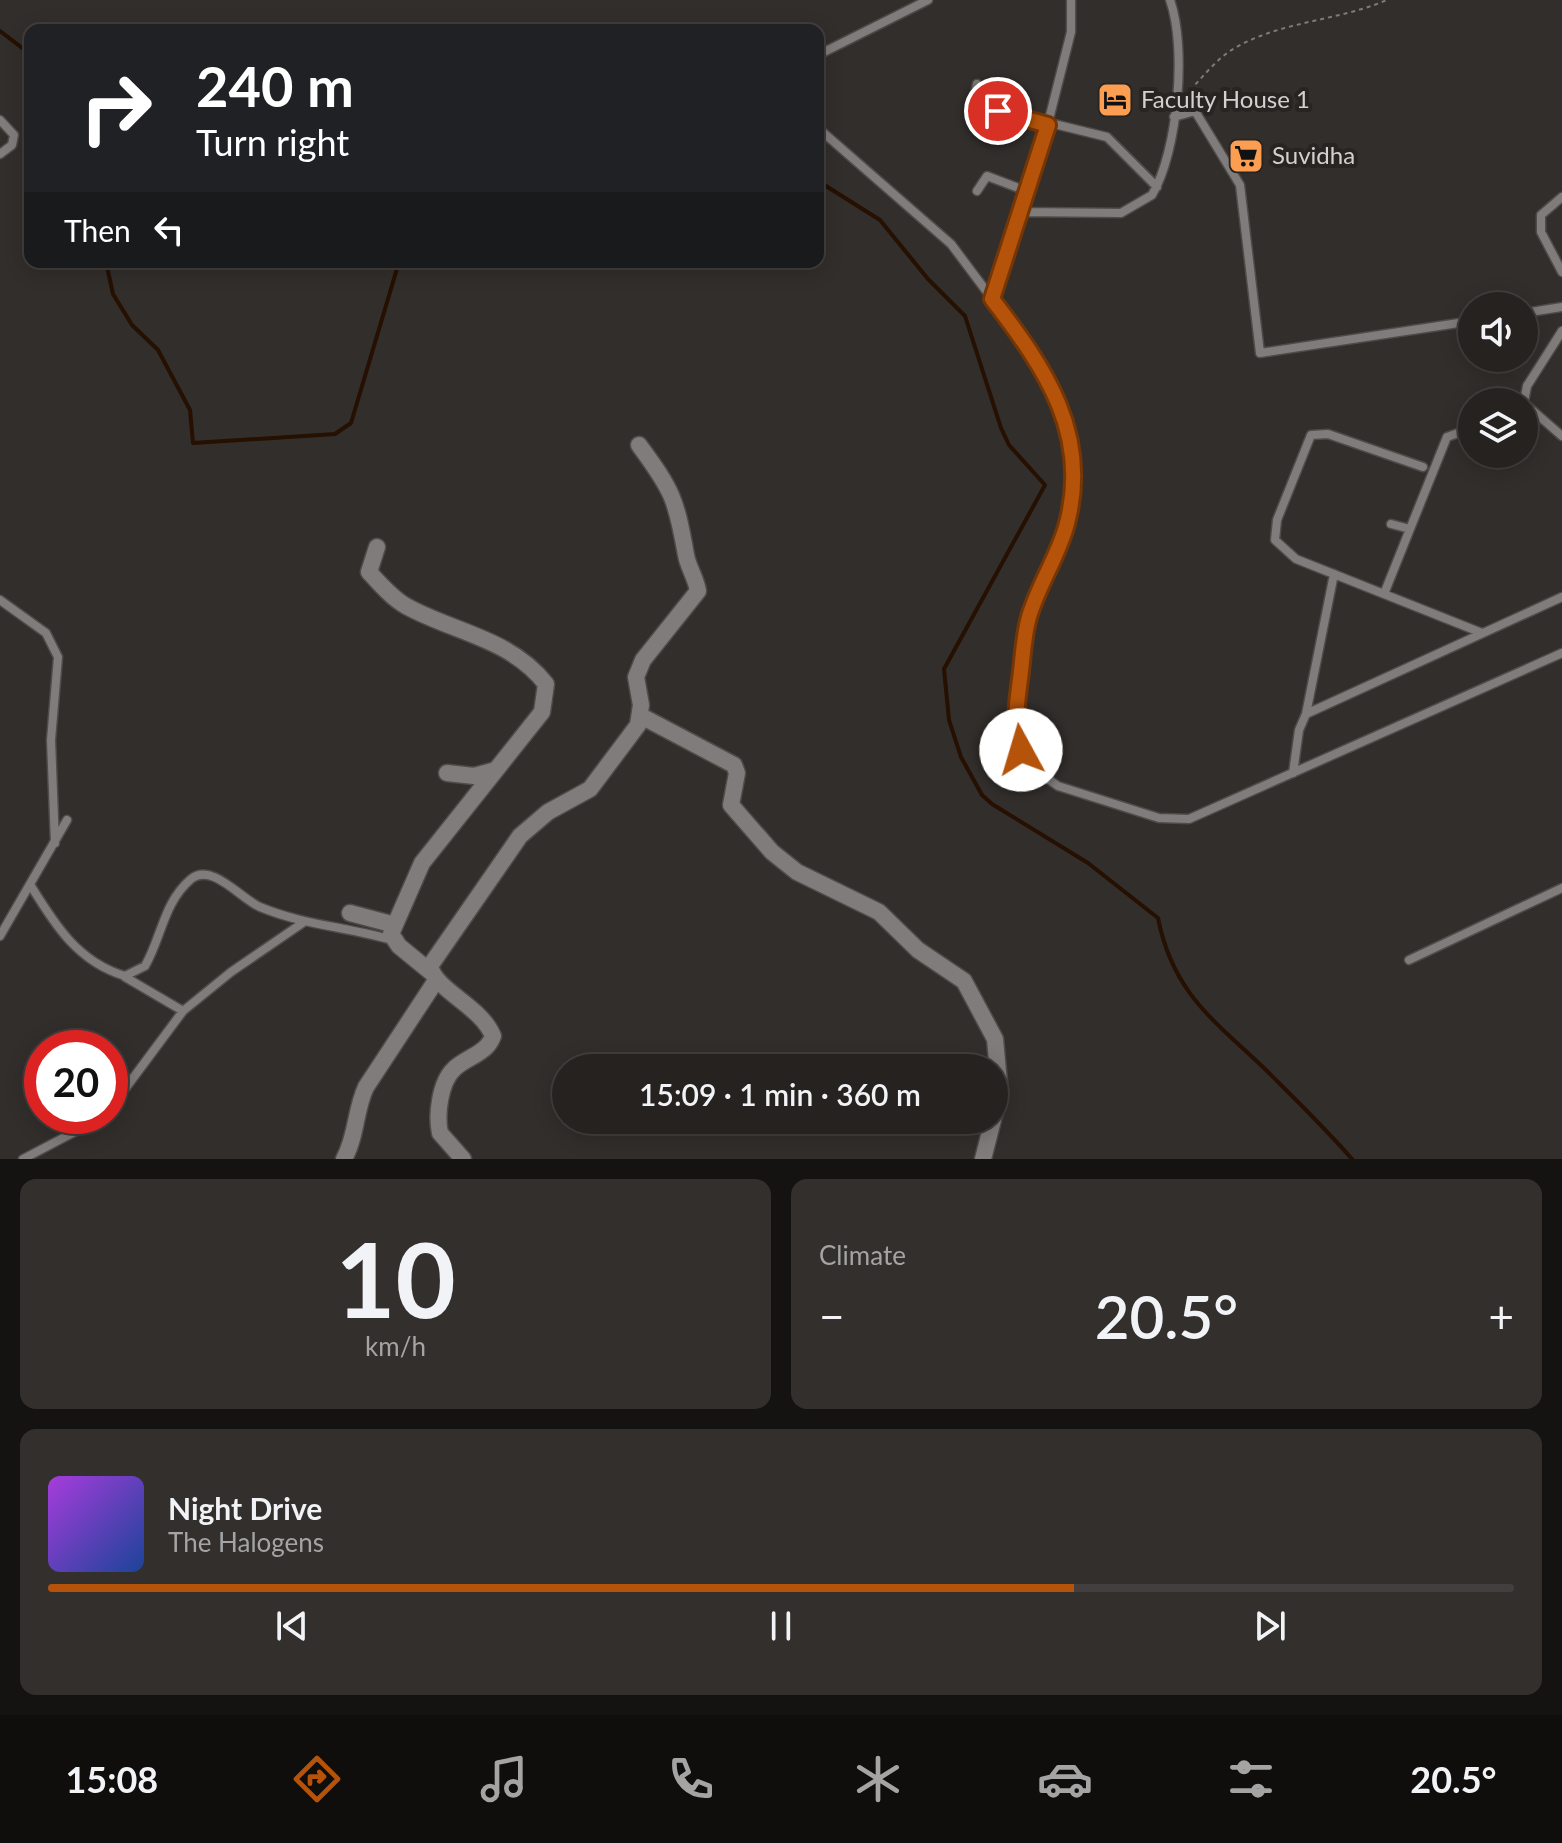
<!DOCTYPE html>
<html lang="en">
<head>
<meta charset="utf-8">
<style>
  :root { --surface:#262220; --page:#322f2d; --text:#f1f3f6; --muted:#a4a4a5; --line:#423f3e; --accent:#b45309 }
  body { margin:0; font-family:Lato,sans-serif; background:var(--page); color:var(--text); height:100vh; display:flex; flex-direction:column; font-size:30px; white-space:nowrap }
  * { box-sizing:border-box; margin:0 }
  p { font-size:26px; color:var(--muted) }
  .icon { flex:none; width:44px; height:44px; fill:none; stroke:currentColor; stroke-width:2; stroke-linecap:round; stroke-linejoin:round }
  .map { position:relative; height:1159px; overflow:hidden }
  .panel { display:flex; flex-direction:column; gap:20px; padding:20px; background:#151312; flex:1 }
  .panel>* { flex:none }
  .hud { position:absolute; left:24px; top:24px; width:800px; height:244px; border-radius:16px; box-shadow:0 4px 20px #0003,0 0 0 2px var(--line); background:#202124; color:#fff; overflow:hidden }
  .fabs { position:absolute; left:1458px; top:292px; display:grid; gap:16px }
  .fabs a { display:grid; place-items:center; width:80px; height:80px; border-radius:50%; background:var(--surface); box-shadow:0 4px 20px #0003,0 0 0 2px var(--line); font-size:40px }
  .speed { position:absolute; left:24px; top:1030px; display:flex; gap:16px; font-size:40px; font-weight:700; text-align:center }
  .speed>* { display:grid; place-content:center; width:104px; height:104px; border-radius:50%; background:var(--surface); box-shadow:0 4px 20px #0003,0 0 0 2px var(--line); line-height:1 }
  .speed .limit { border:12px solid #d22; background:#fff; color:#111 }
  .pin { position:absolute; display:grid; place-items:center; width:68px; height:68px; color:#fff; margin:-34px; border:4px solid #fff; border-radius:50%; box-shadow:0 2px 8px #0007 }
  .me { position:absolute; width:88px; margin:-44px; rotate:354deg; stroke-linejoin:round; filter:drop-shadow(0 0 6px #0008) }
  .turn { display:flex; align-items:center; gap:28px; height:168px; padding:0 40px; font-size:36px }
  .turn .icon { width:104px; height:104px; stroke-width:2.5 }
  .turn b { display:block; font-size:56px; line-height:68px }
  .then { display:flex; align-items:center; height:76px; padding:0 40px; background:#0003; gap:16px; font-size:30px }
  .big { font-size:60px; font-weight:600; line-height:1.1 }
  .panel .widget { flex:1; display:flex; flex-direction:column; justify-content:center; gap:12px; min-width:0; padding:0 28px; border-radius:16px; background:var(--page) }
  .panel .dial { align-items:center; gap:0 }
  .dial b { font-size:104px; line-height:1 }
  .song { display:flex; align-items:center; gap:24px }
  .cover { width:96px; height:96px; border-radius:12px; background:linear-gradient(135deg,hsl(280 70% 55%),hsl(220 70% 35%)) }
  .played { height:8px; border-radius:4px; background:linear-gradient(90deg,var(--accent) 70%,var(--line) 70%) }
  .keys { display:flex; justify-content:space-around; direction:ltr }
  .heat { display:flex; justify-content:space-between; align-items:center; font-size:44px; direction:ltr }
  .panel .tiles { flex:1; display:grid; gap:20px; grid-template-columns:1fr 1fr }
  .widget:last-child { grid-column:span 2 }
  .trip { position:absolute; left:552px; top:1054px; width:456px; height:80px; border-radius:40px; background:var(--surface); box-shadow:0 4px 20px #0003,0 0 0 2px var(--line); font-weight:600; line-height:80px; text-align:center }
  .dock { display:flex; height:128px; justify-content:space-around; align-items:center; background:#0f0e0d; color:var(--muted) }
  .dock .icon { width:56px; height:56px }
  .dock .on { color:var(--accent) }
  .dock b { font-size:36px; color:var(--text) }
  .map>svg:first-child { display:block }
</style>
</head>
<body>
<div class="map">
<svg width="1562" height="1159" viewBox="0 0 1562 1159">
  <rect width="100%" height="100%" fill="#322e2b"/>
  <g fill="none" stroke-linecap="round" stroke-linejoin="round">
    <!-- stream -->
    <path stroke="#251001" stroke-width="4" d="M 0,31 L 30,54
      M 818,181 L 880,220 L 928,279 L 965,316 L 1001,428 L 1009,445 L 1045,485 L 944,669 L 949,720 L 961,757 L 982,795 L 992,804 L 1088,863 L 1158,918 C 1173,994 1215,1021 1266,1070 C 1295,1099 1325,1128 1352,1159
      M 106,262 L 113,294 L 132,325 L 158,350 L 190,410 L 193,443 L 335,434 L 351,423 L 399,262"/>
    <defs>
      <path id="service" d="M 818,55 L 928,0
        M 977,84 L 973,104 L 1107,137 L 1157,187
        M 1174,117 L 1195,111 L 1240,185 L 1260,353 L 1472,321
        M 0,120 L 14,135 L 12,145 L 0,154
        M 818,128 L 951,244 L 1032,352 L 1062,407 L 1071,450 L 1071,505 L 1057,550 L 1029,617 L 1016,719 L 1021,750 L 1031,767 L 1058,786 L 1159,818 L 1189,819 L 1562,653
        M 977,191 L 987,176 L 1029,192
        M 1562,197 L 1541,215 L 1541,232 L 1562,272
        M 1022,212 L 1121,213 L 1152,195 C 1178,151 1187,48 1170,0
        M 992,299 L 1040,155 L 1071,32 L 1071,0
        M 1524,313 L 1562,307
        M 1524,402 L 1527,386 L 1562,331
        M 1524,403 L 1562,436
        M 1423,467 L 1328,434 L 1311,435 L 1277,520 L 1275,540 L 1296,559 L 1482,633
        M 1391,524 L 1410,529 L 1447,437 L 1472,428
        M 1384,594 L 1410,529
        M 0,600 L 46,633 L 58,657 L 51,740 L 55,843
        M 1306,714 L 1334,574
        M 1293,773 L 1299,730 L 1306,714 L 1562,597
        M 31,886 C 55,925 78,962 125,976 L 145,966 C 162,937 163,903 191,879 C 212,862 241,899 260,907 C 303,925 348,927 392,940
        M 0,936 L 67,820
        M 1409,960 L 1562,888
        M 125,977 L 183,1011
        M 110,1109 L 183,1011 L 231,972 L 304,922
        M 23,1159 L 105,1116"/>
      <path id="minor" d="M 377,547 L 369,572 C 380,584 392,598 406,606 C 455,633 510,638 546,684 L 542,712 L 422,863 L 391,934 L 399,946 L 432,973
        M 641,716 L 734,765 L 737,773 L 731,805 L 772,852 L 797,872 L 879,912 L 918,950 L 964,981 L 995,1039 L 1000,1093 L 994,1116
        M 447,773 L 474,776 L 496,770
        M 350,913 L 395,925
        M 344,1159 C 357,1135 355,1110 366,1087 L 437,979
        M 463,1159 L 440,1133 C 436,1115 440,1082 454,1069 C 466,1057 487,1054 493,1036 C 481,1006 436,991 430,966 L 520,836 L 548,812 L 590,789 L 638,725 L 641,705 L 636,677 L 643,660 L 698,591 C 696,578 688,567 686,555 C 676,499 673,491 639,445
        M 983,1159 L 993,1120"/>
    </defs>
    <!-- service casing -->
    <use href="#service" stroke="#4f4b49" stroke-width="11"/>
    <!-- minor casing -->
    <use href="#minor" stroke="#4f4b49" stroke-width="19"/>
    <!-- path -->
    <path stroke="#7e7b78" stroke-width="2" stroke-dasharray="4 4" stroke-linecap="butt" d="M 1190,90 C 1203,77 1218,57 1235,48 C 1281,21 1338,21 1387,0"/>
    <!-- service -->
    <use href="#service" stroke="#7f7c7b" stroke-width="8"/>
    <!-- minor -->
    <use href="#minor" stroke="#7f7c7b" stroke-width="16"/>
  </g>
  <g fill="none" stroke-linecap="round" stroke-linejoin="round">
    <defs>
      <path id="route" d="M 998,111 L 1048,125 L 992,299 C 1045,368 1092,435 1066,527 C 1057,558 1038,586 1029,617 C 1024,634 1023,654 1021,671 C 1018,698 1012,724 1021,750"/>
    </defs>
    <!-- route casing -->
    <use href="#route" stroke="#753606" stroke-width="20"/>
    <!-- route -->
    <use href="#route" stroke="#b45309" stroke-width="14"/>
  </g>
  <!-- icons -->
  <defs>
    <symbol id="hotel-square" viewBox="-11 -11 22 22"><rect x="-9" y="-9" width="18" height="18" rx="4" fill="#fb9e51" stroke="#282421"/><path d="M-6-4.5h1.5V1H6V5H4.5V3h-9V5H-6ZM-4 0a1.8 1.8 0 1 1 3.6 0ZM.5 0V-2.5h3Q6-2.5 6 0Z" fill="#111"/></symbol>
    <symbol id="supermarket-square" viewBox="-11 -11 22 22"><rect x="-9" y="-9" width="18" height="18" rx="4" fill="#fb9e51" stroke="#282421"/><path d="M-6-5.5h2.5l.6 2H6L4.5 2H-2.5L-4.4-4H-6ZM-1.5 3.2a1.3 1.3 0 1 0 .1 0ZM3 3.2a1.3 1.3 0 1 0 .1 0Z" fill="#111"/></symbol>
  </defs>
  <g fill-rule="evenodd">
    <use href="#hotel-square" x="1095" y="80" width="40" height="40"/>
    <use href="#supermarket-square" x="1226" y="136" width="40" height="40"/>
  </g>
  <g text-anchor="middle" stroke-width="8" stroke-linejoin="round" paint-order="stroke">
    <!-- poi labels -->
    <g font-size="24" fill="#d3d1cf" stroke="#282421" text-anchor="start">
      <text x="1141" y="108">Faculty House 1</text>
      <text x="1272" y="164">Suvidha</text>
    </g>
  </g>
</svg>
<div class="fabs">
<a><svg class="icon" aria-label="sound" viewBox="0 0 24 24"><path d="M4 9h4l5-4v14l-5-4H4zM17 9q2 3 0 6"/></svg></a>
<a><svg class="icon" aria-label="layers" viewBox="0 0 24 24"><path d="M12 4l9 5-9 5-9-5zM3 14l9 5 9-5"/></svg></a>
</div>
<div class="speed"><div class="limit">20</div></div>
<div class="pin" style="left:998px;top:111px;background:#d93025"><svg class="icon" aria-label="arrive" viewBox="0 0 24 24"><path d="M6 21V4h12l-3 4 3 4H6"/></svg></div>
<svg class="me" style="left:1021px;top:750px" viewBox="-20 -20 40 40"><circle r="19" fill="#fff"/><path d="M0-13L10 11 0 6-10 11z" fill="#b45309"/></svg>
<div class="trip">15:09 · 1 min · 360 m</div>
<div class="hud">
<div class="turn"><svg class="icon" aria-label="right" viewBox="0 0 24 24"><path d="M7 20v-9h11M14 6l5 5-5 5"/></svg><div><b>240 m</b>Turn right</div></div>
<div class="then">Then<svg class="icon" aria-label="left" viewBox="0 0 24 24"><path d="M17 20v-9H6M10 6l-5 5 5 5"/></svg></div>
</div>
</div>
<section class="panel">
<div class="tiles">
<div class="widget dial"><b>10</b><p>km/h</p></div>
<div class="widget"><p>Climate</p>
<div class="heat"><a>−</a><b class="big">20.5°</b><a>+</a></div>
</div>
<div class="widget">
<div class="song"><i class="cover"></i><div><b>Night Drive</b><p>The Halogens</p></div></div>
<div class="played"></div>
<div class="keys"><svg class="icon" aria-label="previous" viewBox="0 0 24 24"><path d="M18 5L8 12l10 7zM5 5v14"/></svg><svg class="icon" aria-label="pause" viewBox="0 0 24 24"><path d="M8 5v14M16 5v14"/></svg><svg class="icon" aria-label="next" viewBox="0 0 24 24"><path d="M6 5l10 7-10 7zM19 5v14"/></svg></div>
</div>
</div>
</section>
<nav class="dock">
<b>15:08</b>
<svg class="icon on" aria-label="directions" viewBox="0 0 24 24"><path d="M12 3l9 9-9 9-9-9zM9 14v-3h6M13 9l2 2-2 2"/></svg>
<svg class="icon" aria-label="music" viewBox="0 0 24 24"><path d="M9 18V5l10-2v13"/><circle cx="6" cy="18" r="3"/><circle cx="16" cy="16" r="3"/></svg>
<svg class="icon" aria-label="phone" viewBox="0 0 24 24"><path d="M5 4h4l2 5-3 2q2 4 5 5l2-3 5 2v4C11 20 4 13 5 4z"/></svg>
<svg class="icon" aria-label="climate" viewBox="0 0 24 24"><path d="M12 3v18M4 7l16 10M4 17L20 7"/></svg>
<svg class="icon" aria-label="car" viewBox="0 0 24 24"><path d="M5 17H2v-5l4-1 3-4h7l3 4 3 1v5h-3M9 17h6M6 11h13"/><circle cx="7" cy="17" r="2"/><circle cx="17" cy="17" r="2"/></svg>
<svg class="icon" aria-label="filters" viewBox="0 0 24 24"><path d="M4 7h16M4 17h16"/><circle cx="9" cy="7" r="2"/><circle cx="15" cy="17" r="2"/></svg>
<b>20.5°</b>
</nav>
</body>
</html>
